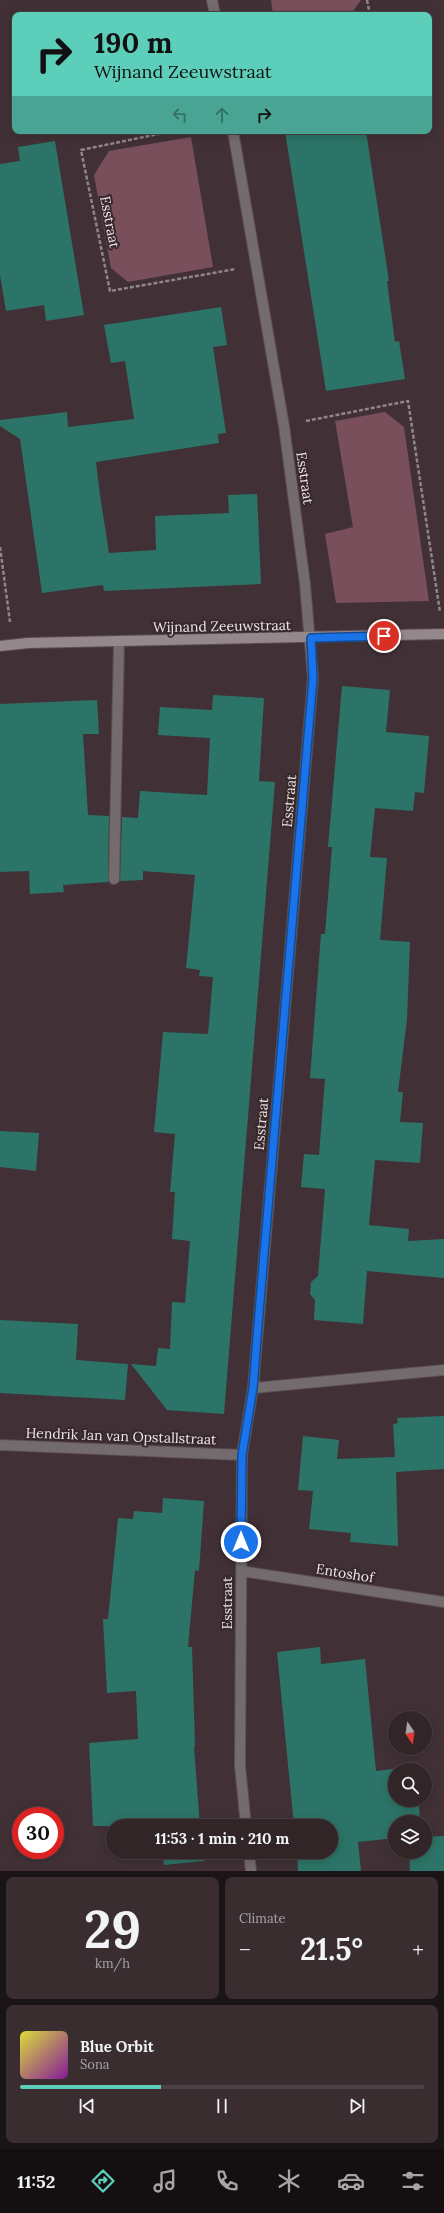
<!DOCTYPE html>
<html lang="en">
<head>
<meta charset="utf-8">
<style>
  :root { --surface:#312528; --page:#392d30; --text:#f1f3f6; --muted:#a8a5a8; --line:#4c4245; --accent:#5dceb9 }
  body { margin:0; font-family:Lora,serif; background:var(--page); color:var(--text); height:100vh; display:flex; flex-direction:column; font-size:15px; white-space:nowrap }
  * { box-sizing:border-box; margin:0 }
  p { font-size:13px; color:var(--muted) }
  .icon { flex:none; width:22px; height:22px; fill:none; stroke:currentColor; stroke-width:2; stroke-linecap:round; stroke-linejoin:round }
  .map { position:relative; height:1871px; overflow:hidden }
  .panel { display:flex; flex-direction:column; gap:6px; padding:6px; background:#1b1416; flex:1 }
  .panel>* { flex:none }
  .guide { position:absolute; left:12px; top:12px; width:420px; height:122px; border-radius:8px; box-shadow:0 2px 10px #0003,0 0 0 1px var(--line); background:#5dceb9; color:#111; overflow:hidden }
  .needle { width:26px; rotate:167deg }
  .fabs { position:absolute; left:388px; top:1711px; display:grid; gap:8px }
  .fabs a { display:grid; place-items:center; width:44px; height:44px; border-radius:50%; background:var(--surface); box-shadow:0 2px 10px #0003,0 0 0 1px var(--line); font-size:20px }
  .speed { position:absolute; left:12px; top:1807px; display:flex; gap:8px; font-size:20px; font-weight:700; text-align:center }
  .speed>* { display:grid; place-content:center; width:52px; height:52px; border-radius:50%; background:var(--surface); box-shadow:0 2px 10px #0003,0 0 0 1px var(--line); line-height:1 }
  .speed .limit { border:6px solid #d22; background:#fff; color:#111 }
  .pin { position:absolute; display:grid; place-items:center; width:34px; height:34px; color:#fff; margin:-17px; border:2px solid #fff; border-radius:50%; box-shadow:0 1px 4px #0007 }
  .me { position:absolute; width:44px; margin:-22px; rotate:0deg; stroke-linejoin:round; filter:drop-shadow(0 0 3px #0008) }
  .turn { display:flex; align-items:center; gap:14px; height:84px; padding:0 16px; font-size:18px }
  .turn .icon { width:52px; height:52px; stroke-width:2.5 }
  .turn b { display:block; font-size:28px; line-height:34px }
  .lanes { display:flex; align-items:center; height:38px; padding:0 16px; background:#0003; justify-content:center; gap:20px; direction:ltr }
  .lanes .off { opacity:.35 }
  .big { font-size:30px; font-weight:800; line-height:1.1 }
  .panel .tile { flex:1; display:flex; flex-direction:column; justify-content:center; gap:6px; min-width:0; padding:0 14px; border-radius:8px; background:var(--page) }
  .panel .dial { align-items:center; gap:0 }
  .dial b { font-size:52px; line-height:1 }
  .song { display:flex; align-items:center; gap:12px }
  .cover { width:48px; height:48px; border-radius:6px; background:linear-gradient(135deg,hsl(60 70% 55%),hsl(290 70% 35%)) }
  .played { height:4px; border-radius:2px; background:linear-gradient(90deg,var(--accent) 35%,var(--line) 35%) }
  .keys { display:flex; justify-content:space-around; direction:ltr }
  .heat { display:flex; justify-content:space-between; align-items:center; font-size:22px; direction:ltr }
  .panel .tiles { flex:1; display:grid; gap:6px; grid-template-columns:1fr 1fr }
  .tile:last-child { grid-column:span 2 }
  .trip { position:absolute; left:106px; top:1819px; width:232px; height:40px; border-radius:20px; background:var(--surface); box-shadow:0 2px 10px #0003,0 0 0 1px var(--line); font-weight:800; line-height:40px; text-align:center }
  .menu { display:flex; height:64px; justify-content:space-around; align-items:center; background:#140f10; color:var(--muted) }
  .menu .icon { width:28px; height:28px }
  .menu .selected { color:var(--accent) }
  .menu b { font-size:18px; color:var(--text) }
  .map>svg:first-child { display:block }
</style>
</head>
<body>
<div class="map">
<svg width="444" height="1871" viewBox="0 0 444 1871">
  <rect width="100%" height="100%" fill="#413136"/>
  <!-- green -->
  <path fill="#794f5b" d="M 271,0 L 361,0 L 351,14 L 273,15 Z
    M 191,137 L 213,267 L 128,282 L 111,268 L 94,175 L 109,151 Z
    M 385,412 L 404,427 L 429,601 L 336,603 L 325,534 L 353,527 L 335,421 Z"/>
  <!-- building -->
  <path fill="#2c7467" d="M 285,131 L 366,131 L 389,281 L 387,281 L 395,342 L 399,341 L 405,379 L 326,391 Z
    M 55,141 L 84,315 L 46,321 L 44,305 L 6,311 L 0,275 L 0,164 L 20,161 L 18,147 Z
    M 221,307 L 227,345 L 213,347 L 226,433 L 218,434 L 219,443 L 96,462 L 100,495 L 109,553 L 156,550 L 155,516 L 229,513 L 228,495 L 257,494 L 261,584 L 104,591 L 103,585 L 42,593 L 20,439 L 0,426 L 0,420 L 67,412 L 68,427 L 134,419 L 125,361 L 111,363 L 104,325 Z
    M 342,686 L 390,690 L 386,732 L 429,736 L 424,793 L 415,792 L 413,811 L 375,808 L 370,857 L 387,858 L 380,940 L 410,942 L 407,1019 L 398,1092 L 403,1092 L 400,1122 L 423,1123 L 420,1163 L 375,1160 L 369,1225 L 409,1229 L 408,1241 L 444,1239 L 444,1278 L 367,1271 L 363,1324 L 314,1320 L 315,1300 L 310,1294 L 311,1282 L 318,1276 L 325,1189 L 301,1187 L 304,1154 L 319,1155 L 325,1079 L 310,1078 L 321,934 L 325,934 L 332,847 L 328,847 Z
    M 213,695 L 264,698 L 259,781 L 275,782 L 224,1414 L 167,1410 L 131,1364 L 156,1366 L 158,1348 L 170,1349 L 172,1302 L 185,1303 L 190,1241 L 172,1239 L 175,1192 L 170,1192 L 175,1134 L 154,1132 L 163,1032 L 208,1034 L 213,977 L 199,976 L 200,970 L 186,968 L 195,875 L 143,871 L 143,880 L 120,881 L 122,817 L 138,818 L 140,791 L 207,795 L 210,738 L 158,735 L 160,707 L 212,710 Z
    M 97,700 L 99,734 L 83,734 L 88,815 L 109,816 L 108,882 L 63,885 L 64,892 L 30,894 L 29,871 L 0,872 L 0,704 Z
    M 0,1131 L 39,1133 L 36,1171 L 0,1167 Z
    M 0,1320 L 78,1324 L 76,1360 L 128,1364 L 125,1400 L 0,1393 Z
    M 444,1416 L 444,1469 L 396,1472 L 398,1546 L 350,1542 L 351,1533 L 309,1529 L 313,1491 L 298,1490 L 303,1436 L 339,1440 L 337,1459 L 395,1457 L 393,1424 L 398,1423 L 397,1418 Z
    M 163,1498 L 204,1501 L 199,1571 L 195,1570 L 188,1647 L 192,1647 L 195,1747 L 194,1747 L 200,1826 L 93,1826 L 89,1743 L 138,1739 L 136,1691 L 107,1693 L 103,1619 L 108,1619 L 118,1518 L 133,1519 L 134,1511 L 162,1513 Z
    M 320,1647 L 321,1664 L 365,1659 L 376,1771 L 401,1768 L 401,1770 L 395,1770 L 395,1800 L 404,1800 L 404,1807 L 419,1806 L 420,1822 L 395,1822 L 395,1838 L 358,1842 L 361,1871 L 298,1871 L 297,1852 L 331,1852 L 331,1826 L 294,1826 L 277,1652 Z
    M 444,1836 L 444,1871 L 410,1871 L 409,1852 L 425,1852 L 425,1837 Z
    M 162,1852 L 203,1852 L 204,1861 L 164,1865 Z"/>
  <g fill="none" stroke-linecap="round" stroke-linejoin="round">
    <defs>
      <path id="service" d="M 114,879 L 119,642"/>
      <path id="minor" d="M 212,0 L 215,15
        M 233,131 L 284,426 L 305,584 L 313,678 L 253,1388 L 242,1455 L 240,1766 L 246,1826
        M 253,1388 L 444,1370
        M 0,1445 L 242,1455
        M 241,1571 L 444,1602
        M 249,1852 L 251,1871"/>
      <path id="secondary" d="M 0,646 L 28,643 L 444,634"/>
    </defs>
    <!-- service casing -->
    <use href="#service" stroke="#5d4e52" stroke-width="12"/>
    <!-- minor casing -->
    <use href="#minor" stroke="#5d4e52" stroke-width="12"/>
    <!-- secondary casing -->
    <use href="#secondary" stroke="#5d4e52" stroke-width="12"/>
    <!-- path -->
    <path stroke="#928589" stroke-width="2.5" stroke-dasharray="4 2" stroke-linecap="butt" d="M 367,0 L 370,15 L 368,15
      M 173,131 L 81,150 L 110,291 L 236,269
      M 306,421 L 408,401 L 440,612
      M 0,547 L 10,622"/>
    <!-- service -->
    <use href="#service" stroke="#736b6d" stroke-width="10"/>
    <!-- minor -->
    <use href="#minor" stroke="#736b6d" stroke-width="10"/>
    <!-- secondary -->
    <use href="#secondary" stroke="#94888b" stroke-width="10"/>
  </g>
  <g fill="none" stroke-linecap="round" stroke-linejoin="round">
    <defs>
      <path id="route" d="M 241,1542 L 242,1455 L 253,1388 L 258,1325 L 313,678 L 311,638 L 384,636"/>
    </defs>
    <!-- route casing -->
    <use href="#route" stroke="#114b97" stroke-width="10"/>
    <!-- route -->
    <use href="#route" stroke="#1a73e8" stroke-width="7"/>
  </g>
  <g text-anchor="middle" stroke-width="4" stroke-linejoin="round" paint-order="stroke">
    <!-- street labels -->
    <g font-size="14" fill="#efe5e7" stroke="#36282b">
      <text transform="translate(110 222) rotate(79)" y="5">Esstraat</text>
      <text transform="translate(305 478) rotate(82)" y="5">Esstraat</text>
      <text transform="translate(222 626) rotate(-1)" y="5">Wijnand Zeeuwstraat</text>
      <text transform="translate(289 801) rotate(-85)" y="5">Esstraat</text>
      <text transform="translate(261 1124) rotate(-85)" y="5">Esstraat</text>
      <text transform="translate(121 1436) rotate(2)" y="5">Hendrik Jan van Opstallstraat</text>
      <text transform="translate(345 1573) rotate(9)" y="5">Entoshof</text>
      <text transform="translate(227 1603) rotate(-90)" y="5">Esstraat</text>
    </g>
  </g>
</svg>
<div class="fabs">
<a><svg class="needle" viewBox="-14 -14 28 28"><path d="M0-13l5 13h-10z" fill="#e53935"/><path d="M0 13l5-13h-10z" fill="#a8a5a8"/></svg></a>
<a><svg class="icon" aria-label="search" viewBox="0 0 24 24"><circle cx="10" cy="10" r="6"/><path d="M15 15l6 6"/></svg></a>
<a><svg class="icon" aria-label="layers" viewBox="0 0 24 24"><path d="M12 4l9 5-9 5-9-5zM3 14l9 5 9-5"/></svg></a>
</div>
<div class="speed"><div class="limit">30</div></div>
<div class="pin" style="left:384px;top:636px;background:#d93025"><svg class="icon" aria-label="arrive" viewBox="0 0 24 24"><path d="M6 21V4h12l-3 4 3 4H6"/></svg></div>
<svg class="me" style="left:241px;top:1542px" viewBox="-20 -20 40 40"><circle r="17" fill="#1a73e8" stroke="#fff" stroke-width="3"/><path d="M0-11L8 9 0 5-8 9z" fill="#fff"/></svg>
<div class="trip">11:53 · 1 min · 210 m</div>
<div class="guide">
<div class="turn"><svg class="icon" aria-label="right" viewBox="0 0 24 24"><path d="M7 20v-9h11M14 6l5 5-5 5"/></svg><div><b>190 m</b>Wijnand Zeeuwstraat</div></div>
<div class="lanes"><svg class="icon off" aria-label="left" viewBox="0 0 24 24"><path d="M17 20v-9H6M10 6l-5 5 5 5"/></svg><svg class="icon off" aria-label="ahead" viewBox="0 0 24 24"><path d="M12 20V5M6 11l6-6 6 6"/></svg><svg class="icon" aria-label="right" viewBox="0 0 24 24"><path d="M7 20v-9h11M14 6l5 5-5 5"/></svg></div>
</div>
</div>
<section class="panel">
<div class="tiles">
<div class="tile dial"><b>29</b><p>km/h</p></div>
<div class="tile"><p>Climate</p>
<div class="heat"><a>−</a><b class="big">21.5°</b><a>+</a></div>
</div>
<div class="tile">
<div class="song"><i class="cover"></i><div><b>Blue Orbit</b><p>Sona</p></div></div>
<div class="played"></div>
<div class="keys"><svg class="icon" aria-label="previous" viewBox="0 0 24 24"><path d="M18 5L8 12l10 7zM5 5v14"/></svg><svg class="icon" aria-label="pause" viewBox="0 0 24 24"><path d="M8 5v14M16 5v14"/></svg><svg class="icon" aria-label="next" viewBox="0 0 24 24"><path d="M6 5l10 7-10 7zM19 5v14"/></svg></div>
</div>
</div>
</section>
<nav class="menu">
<b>11:52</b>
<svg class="icon selected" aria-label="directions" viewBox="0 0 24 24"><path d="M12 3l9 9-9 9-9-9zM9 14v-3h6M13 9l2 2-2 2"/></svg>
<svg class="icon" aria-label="music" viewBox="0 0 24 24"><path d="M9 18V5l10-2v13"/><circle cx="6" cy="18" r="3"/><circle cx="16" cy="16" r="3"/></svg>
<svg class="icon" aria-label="phone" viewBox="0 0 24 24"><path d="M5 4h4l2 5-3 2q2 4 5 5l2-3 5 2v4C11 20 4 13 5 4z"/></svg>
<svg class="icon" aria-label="climate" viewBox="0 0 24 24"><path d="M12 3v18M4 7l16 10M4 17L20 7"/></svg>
<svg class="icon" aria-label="car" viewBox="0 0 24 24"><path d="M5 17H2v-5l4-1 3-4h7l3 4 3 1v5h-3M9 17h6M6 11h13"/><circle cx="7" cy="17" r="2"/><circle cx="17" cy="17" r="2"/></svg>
<svg class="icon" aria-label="filters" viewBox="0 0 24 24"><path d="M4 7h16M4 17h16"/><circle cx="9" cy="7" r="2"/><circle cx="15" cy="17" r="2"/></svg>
</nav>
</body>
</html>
